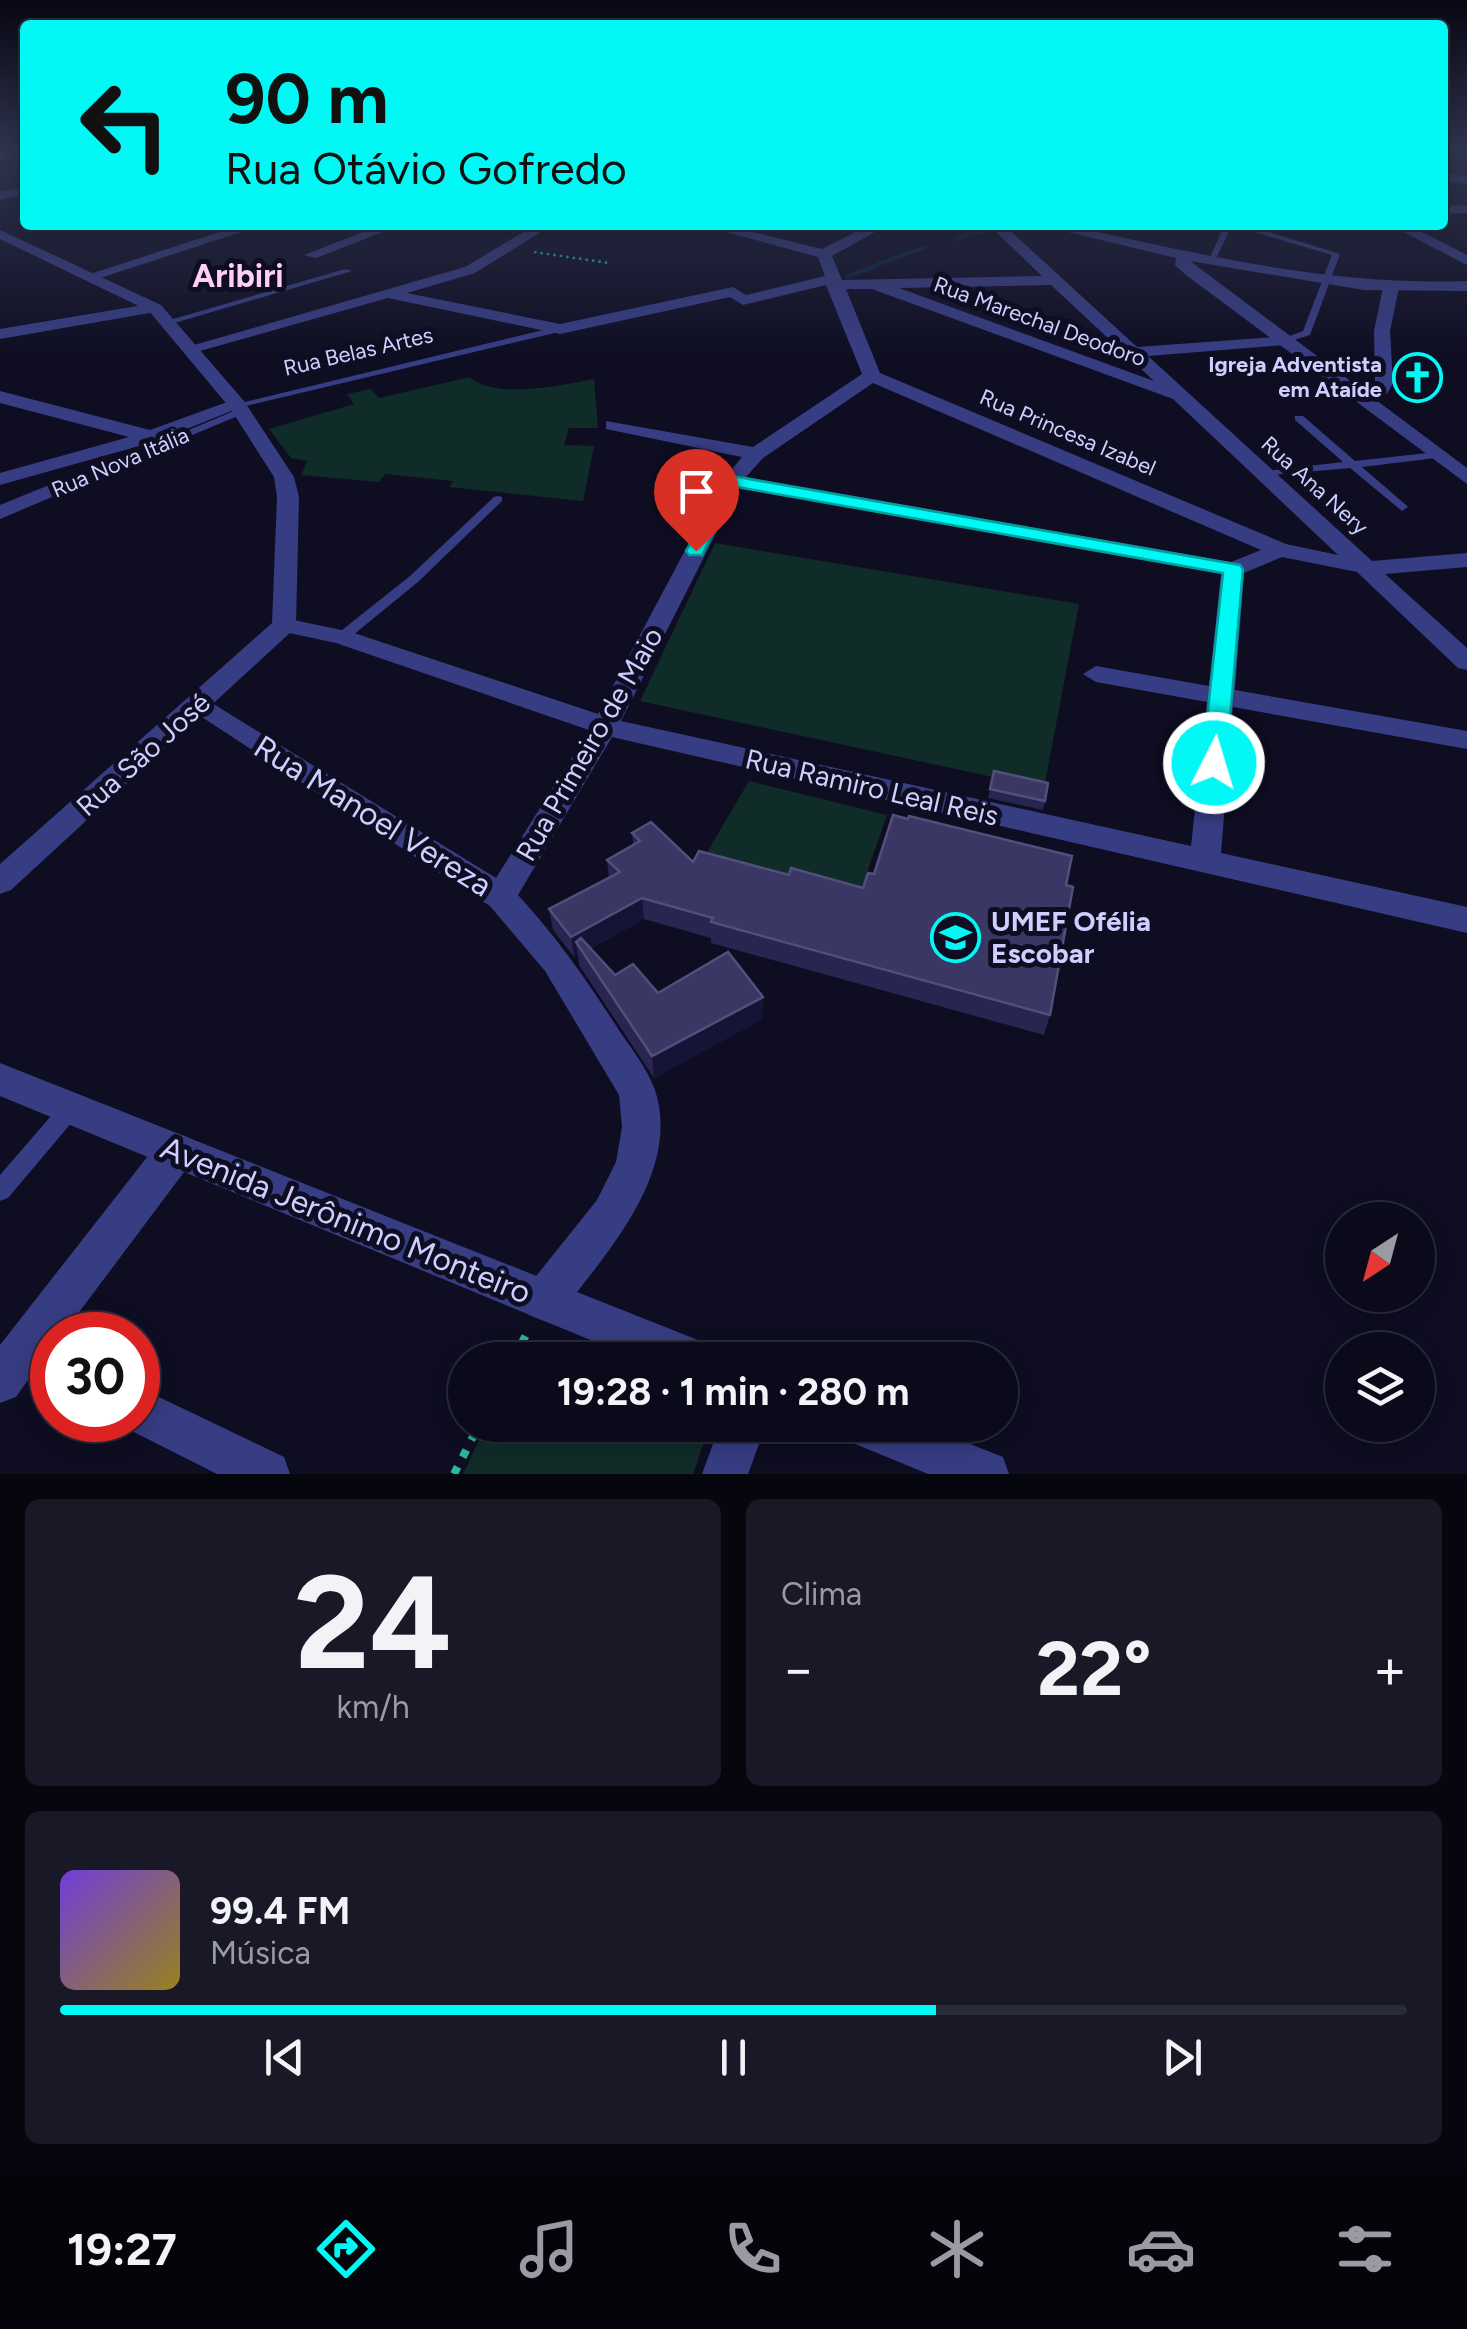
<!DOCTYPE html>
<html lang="pt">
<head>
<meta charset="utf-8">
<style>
  :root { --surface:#0a0a1a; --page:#181827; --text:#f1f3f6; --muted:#999aa2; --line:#2a2b39; --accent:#00f9f4 }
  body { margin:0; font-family:Figtree,sans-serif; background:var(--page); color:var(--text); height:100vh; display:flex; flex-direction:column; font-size:38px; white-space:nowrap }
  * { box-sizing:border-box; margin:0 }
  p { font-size:32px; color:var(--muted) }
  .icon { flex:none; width:55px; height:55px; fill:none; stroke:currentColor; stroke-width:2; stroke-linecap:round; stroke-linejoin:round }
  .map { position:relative; height:1474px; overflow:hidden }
  .panel { display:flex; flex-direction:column; gap:25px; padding:25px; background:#06060e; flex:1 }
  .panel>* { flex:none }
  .guide { position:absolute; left:20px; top:20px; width:1428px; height:210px; border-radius:10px; box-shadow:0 5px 25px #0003,0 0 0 2px var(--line); background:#00f9f4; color:#111; overflow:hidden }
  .needle { width:65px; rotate:216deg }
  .controls { position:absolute; left:1325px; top:1202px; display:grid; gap:20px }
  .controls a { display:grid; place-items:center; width:110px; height:110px; border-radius:50%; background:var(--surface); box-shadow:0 5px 25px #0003,0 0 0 2px var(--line); font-size:50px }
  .speed { position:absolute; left:30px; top:1312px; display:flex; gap:20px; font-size:50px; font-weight:700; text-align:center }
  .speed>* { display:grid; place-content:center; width:130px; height:130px; border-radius:50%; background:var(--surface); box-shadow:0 5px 25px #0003,0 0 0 2px var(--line); line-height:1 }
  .speed .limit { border:15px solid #d22; background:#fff; color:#111 }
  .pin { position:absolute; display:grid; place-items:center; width:85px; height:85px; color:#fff; margin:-102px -42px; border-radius:50% 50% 50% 0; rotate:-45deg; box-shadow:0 0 10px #0007 }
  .pin .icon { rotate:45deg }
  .me { position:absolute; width:110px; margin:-55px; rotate:5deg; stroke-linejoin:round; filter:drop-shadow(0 0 8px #0008) }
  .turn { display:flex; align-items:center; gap:35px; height:210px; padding:0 40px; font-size:45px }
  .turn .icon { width:130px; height:130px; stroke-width:2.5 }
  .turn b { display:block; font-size:70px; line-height:85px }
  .big { font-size:75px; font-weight:700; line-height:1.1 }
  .panel .card { flex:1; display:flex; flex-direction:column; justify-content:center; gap:15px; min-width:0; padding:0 35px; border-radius:15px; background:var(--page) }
  .panel .dial { align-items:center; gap:0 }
  .dial b { font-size:130px; line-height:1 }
  .song { display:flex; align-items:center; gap:30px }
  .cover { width:120px; height:120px; border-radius:15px; background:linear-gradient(135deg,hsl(260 70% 55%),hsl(50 70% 35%)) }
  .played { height:10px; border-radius:5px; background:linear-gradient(90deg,var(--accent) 65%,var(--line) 65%) }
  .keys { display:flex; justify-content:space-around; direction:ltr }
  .heat { display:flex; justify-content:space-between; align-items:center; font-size:55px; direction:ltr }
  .panel .tiles { flex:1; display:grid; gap:25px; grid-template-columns:1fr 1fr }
  .card:last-child { grid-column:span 2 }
  .trip { position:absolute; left:448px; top:1342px; width:570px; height:100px; border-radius:50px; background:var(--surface); box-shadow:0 5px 25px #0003,0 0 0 2px var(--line); font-weight:700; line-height:100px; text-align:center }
  .menu { display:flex; height:160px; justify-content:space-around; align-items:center; background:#04040a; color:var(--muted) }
  .menu .icon { width:70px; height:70px }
  .menu .active { color:var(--accent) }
  .menu b { font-size:45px; color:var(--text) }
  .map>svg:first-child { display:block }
</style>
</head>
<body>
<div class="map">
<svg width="1467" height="1474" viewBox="0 0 1467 1474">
  <rect width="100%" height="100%" fill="#0e0d22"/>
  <!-- green -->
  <path fill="#102c28" d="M 470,377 C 494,400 563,385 594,379 L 598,428 L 569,428 L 564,445 L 594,446 L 583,501 L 449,487 L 453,481 L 385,474 L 379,482 L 301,475 L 307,461 L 291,458 L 269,429 L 354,404 L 347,394 L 371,389 L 379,398 Z
    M 715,543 L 1079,604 L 1044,788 L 640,701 Z
    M 749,781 L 887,815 L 859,895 L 706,854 Z
    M 486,1425 L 710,1425 L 693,1474 L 463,1474 Z"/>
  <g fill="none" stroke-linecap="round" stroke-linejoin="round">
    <!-- stream-far1 -->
    <path stroke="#082340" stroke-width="4" d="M 955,239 L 991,228
      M 866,269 L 925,247"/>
    <!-- stream -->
    <path stroke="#082340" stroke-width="5" d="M 848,276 L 873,267"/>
    <!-- path-far1 -->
    <path stroke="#2bb69d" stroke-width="2.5" stroke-dasharray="2.5 4" stroke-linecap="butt" d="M 1458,152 L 1467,153
      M 534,252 L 609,263"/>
    <!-- path -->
    <path stroke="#2bb69d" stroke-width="8" stroke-dasharray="8 11" stroke-linecap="butt" d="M 513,1360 L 529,1329
      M 454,1474 L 479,1425"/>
    <!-- service -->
    <path fill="#373d83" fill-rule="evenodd" d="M 1240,225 L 1255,225 L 1253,227 L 1340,254 L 1310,335 L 1284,343 L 1279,340 L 1303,331 L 1332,255 L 1244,229 L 1229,232 L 1215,260 L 1209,260 L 1223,228 Z
      M 345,269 L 352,271 L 171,324 L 163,322 Z
      M 560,326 L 565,329 L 563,331 L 237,408 L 232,405 Z
      M 241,408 L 245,409 L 245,413 L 63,489 L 55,489 L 53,487 Z
      M 1295,416 L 1303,416 L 1355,461 L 1436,452 L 1441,455 L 1436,458 L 1362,467 L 1406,505 L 1408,507 L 1402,511 L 1350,468 L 1261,476 L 1259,474 L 1265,471 L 1343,462 L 1295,420 Z
      M 498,496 L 502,497 L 502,501 L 418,582 L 347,640 L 337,640 L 335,637 L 337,634 L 410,576 L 494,497 Z
      M 71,1099 L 78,1101 L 81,1108 L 78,1115 L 8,1198 L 0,1201 L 0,1175 L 64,1101 Z"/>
    <!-- minor -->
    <path fill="#373d83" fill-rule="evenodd" d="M 0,152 L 24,152 L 0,160 Z
      M 1442,173 L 1467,176 L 1467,184 L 1442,181 Z
      M 25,187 L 25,195 L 0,200 L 0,192 Z
      M 1467,205 L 1467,213 L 1442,214 L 1442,206 Z
      M 241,225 L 263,225 L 97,279 L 84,276 Z
      M 381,225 L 401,225 L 316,258 L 304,255 Z
      M 535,225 L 552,225 L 475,273 L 407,293 L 560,324 L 733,287 L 746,295 L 825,276 L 818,257 L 700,225 L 724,225 L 822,249 L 869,225 L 887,225 L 832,256 L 842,280 L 1042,276 L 989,225 L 1004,225 L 1137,347 L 1290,336 L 1293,340 L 1284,345 L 1148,356 L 1372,561 L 1467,553 L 1467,567 L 1385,574 L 1467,648 L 1467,670 L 1458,668 L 1357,572 L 1282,557 L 1244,573 L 1235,690 L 1467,731 L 1467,749 L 1233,707 L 1221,853 L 1467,907 L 1467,933 L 612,737 L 518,895 C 558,939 583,975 615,1024 C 628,1045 647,1067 655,1090 C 682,1173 605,1255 559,1315 L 544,1321 L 529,1315 L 523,1300 L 529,1285 L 597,1200 L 616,1162 L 622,1127 L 619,1095 L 545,971 L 490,906 L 185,706 L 189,700 L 207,700 L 496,878 L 589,730 L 336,643 L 275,630 L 272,625 L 275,620 L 284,618 L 351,632 L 598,714 L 722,481 L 742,457 L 606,429 L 606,421 L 753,447 L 862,374 L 826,285 L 743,305 L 730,297 L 560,334 L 388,298 L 189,354 L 180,349 L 465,267 ZM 1051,285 L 1154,381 L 899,288 ZM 846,289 L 872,289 L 1173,399 L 1338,555 L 1286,544 L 880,373 ZM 873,383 L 1261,550 L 1231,562 L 746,477 L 763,458 ZM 739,488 L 1221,574 L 1209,686 L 1096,666 L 1083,674 L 1096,682 L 1207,702 L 1191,846 L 621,721 Z
      M 1390,225 L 1408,225 L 1467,255 L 1467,265 Z
      M 1391,282 L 1399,287 L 1390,331 L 1393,383 L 1387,394 L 1355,401 L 1355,393 L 1375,383 L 1374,331 L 1383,287 Z
      M 155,303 L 161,305 L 161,311 L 0,339 L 0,329 Z
      M 0,391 L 150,430 L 230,401 L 244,401 L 246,405 L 157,441 L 0,485 L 0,473 L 129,437 L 0,403 Z
      M 59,481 L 66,483 L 69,487 L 66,491 L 0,519 L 0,505 Z
      M 176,1133 L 190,1138 L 195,1151 L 190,1164 L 62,1335 L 52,1335 L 52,1391 L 28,1380 L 16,1397 L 0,1403 L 0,1345 L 162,1138 Z
      M 138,1387 L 284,1457 L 290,1474 L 217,1474 L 122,1426 L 119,1420 L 138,1420 Z
      M 720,1425 L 766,1425 L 748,1474 L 702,1474 Z"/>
    <!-- tertiary -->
    <path fill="#373d83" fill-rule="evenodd" d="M 1039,225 L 1066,225 C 1199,254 1329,286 1467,281 L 1467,291 L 1364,290 L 1190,261 L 1467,468 L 1467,484 L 1186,275 L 1175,265 L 1176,258 Z
      M 0,230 L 161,305 L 244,401 L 294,477 L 299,497 L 296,625 L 293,630 L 11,890 L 0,894 L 0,864 L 272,623 L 277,497 L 274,477 L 230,408 L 149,311 L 0,239 Z
      M 0,1063 L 708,1344 L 714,1360 L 639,1360 L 0,1096 Z
      M 841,1425 L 922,1425 L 1003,1457 L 1009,1474 L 928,1474 L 848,1441 Z"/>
  </g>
  <!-- wall -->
  <path fill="#282551" d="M 990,789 L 1045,801 L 1043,810 L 988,798 Z
    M 632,833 L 693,862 L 789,875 L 863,888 L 874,874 L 1066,885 L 1050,1015 L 1044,1035 L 711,943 L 711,938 L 644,919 L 591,948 L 615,975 L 658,993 L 763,997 L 762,1019 L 654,1078 L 579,965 L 578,955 L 574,957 L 553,930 L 549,909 L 609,878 L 607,860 L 633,845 Z"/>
  <!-- shaded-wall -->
  <path fill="#161436" d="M 642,898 L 644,919 L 583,952 L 576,942 L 578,955 L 574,957 L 571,937 Z
    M 763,997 L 762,1019 L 654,1078 L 652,1056 Z"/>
  <!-- building -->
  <path fill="#3a3764" stroke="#514f7c" stroke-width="2.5" d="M 994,771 L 1048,783 L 1045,801 L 990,789 Z
    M 893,815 L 908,819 L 909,816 L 1072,856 L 1066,885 L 1073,887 L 1050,1015 L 711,922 L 713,918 L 642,898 L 571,937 L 549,909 L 620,872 L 607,860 L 640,841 L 632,833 L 651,822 L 693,862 L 699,851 L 789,875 L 791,868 L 863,888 L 868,873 L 874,874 Z
    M 581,938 L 615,975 L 633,964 L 658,993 L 728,952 L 763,997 L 652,1056 L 576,942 Z"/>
  <!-- sky -->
  <linearGradient id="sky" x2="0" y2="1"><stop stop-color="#080713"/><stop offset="0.42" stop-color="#30354f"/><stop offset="1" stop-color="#30354f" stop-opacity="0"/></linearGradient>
  <rect width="1467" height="358" fill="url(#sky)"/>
  <!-- route -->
  <path fill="#00f9f4" stroke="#00a29f" stroke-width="2.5" d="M 732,476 L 1240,565 L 1243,569 L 1226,763 L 1214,771 L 1202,763 L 1223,573 L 737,487 L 702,555 L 689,555 L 686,551 L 723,481 Z"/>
  <!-- icons -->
  <defs>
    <symbol id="church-ring" viewBox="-11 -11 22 22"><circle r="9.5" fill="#0e0d22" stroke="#00f9f4" stroke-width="1.5"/><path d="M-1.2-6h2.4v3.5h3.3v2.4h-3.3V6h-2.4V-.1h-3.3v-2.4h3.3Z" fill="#00f9f4"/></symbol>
    <symbol id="school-ring" viewBox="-11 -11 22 22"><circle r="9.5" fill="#0e0d22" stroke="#00f9f4" stroke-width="1.5"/><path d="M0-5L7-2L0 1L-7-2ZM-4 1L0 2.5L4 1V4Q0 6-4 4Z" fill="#00f9f4"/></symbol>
  </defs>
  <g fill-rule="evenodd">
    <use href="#church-ring" x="1390" y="350" width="55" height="55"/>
    <use href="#school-ring" x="928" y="910" width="55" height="55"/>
  </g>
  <g text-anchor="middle" stroke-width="10" stroke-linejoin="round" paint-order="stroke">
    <!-- far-street labels -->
    <g font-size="22" fill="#cecfff" stroke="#0e0d22">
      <text transform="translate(1040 321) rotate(20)" y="8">Rua Marechal Deodoro</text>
      <text transform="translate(358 351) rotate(-13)" y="8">Rua Belas Artes</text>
      <text transform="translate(1068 432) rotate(23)" y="8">Rua Princesa Izabel</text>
      <text transform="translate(120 462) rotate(-23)" y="8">Rua Nova Itália</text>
      <text transform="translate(1315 485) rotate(42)" y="8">Rua Ana Nery</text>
    </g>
    <!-- far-poi labels -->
    <g font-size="22" font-weight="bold" fill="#cecfff" stroke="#0e0d22" text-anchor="end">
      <text x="1382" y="372">Igreja Adventista<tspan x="1382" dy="25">em Ataíde</tspan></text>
    </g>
    <!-- street labels -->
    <g font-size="28" fill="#cecfff" stroke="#0e0d22">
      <text transform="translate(589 744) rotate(-60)" y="10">Rua Primeiro de Maio</text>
      <text transform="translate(143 754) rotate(-42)" y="10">Rua São José</text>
      <text transform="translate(872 787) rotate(13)" y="10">Rua Ramiro Leal Reis</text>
    </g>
    <!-- poi labels -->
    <g font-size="28" font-weight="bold" fill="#cecfff" stroke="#0e0d22" text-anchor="start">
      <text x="991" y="931">UMEF Ofélia<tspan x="991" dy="32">Escobar</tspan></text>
    </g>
    <!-- far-district labels -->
    <g font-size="32" font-weight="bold" fill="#ffd0f4" stroke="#0e0d22">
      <text x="238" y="287">Aribiri</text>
    </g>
    <!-- near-street labels -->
    <g font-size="32" fill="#cecfff" stroke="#0e0d22">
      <text transform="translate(373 816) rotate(32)" y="11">Rua Manoel Vereza</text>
      <text transform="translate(346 1220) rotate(22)" y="11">Avenida Jerônimo Monteiro</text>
    </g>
  </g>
</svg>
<div class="controls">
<a><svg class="needle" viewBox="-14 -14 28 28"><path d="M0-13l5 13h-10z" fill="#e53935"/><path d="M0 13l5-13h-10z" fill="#999aa2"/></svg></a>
<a><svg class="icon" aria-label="layers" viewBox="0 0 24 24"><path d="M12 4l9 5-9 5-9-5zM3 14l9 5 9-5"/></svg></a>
</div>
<div class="speed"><div class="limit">30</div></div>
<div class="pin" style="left:696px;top:551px;background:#d93025"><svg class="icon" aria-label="arrive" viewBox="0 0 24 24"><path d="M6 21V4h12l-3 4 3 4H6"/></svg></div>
<svg class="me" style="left:1214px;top:763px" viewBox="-20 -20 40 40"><circle r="17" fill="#00f9f4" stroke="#fff" stroke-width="3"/><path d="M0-11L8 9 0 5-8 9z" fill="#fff"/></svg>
<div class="trip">19:28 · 1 min · 280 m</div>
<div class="guide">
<div class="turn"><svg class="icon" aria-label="left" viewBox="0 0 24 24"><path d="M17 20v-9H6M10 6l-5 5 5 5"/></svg><div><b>90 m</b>Rua Otávio Gofredo</div></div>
</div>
</div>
<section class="panel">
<div class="tiles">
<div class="card dial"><b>24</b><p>km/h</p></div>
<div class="card"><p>Clima</p>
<div class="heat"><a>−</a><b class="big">22°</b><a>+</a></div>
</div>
<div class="card">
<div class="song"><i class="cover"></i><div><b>99.4 FM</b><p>Música</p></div></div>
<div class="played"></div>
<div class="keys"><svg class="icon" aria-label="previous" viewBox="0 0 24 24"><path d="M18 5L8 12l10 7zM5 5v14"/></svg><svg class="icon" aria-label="pause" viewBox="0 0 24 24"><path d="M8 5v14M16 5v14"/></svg><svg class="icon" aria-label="next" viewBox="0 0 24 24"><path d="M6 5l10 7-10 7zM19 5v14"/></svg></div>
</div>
</div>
</section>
<nav class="menu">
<b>19:27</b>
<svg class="icon active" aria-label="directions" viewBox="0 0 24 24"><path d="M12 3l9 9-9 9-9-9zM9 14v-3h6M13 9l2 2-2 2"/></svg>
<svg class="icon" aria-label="music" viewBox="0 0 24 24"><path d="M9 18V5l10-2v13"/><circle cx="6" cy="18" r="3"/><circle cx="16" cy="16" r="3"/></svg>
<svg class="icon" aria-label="phone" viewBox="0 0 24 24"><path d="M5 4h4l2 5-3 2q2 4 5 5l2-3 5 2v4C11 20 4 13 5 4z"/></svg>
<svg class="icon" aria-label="climate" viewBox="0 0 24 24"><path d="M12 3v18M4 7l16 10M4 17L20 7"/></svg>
<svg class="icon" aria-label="car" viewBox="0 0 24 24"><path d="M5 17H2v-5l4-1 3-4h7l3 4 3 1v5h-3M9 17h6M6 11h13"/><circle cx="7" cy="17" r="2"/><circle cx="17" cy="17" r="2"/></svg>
<svg class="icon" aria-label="filters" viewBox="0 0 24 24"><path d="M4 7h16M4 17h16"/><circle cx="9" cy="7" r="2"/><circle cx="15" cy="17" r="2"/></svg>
</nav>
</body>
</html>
